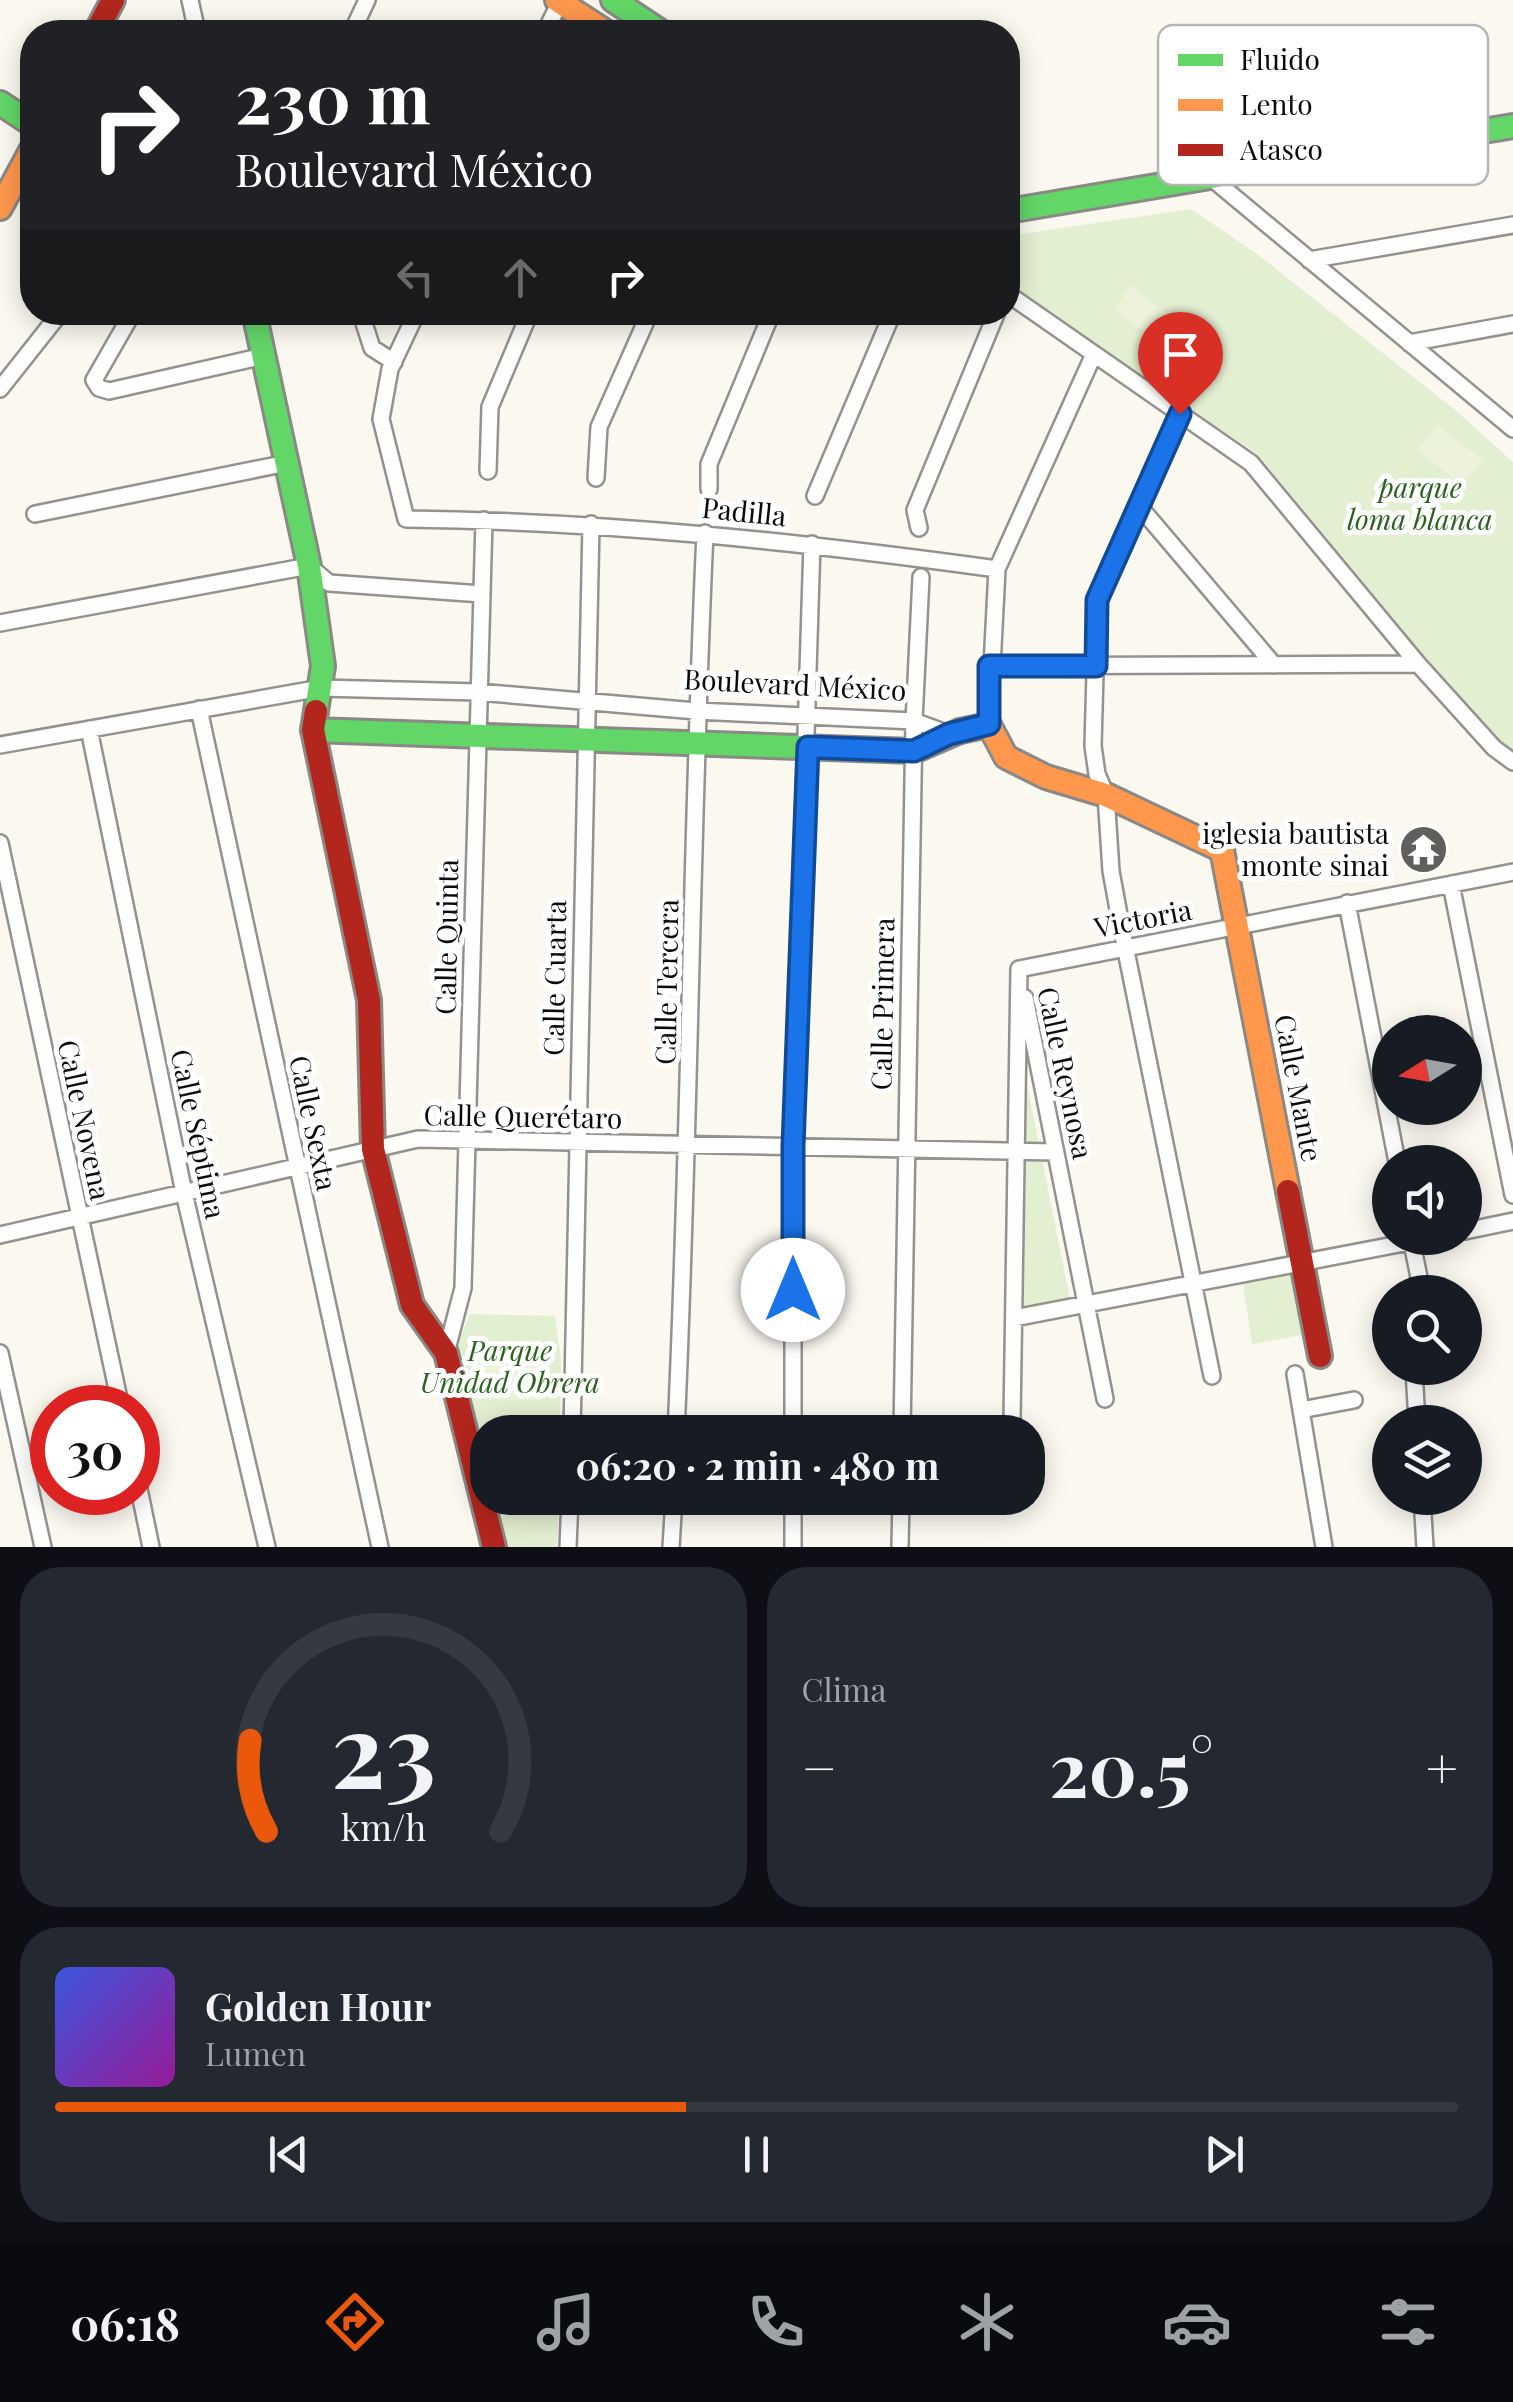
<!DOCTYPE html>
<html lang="es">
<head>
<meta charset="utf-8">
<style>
  :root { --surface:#171b24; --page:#242831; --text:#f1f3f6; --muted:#9ea1a6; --line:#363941; --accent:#ea580c }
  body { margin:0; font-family:"Playfair Display",serif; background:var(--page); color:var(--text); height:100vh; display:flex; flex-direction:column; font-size:38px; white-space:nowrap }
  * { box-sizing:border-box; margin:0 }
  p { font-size:32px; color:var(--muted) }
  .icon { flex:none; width:55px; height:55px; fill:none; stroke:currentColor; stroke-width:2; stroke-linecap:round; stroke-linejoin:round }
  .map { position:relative; height:1547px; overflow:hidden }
  .sheet { display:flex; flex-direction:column; gap:20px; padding:20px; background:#0d0f14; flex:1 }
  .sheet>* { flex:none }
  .hud { position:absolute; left:20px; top:20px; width:1000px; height:305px; border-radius:40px; box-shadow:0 5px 25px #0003; background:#202124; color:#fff; overflow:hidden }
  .needle { width:65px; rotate:259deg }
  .controls { position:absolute; left:1372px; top:1015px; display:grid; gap:20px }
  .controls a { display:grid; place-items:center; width:110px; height:110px; border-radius:50%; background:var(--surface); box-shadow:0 5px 25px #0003; font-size:50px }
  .speed { position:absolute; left:30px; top:1385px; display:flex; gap:20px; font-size:50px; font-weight:700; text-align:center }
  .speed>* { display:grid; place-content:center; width:130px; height:130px; border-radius:50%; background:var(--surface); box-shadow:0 5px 25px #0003; line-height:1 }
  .speed .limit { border:15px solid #d22; background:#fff; color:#111 }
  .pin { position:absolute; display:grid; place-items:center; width:85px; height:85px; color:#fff; margin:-102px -42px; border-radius:50% 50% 50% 0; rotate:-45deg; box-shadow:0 0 10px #0007 }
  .pin .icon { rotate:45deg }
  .me { position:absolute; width:110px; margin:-55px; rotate:0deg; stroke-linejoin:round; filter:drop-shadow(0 0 8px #0008) }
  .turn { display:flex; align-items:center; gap:35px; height:210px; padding:0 50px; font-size:45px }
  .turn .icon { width:130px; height:130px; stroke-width:2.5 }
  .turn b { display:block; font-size:70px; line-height:85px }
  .lanes { display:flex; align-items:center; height:95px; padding:0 50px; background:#0003; justify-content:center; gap:50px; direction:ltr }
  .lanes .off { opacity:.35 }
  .big { font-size:75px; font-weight:700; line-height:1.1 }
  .sheet .card { flex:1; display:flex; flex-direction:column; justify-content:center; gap:15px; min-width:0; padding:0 35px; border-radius:40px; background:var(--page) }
  .sheet .dial { align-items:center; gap:0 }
  .dial svg { height:260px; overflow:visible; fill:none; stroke:var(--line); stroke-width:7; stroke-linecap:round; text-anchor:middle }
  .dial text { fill:var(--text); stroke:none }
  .song { display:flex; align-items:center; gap:30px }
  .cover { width:120px; height:120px; border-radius:15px; background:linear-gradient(135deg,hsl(230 70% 55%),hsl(300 70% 35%)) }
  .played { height:10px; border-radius:5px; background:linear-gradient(90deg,var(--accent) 45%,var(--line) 45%) }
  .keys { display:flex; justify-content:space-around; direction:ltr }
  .heat { display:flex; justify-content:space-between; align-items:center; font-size:55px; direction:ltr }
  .sheet .tiles { flex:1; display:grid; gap:20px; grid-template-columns:1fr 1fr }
  .card:last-child { grid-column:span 2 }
  .trip { position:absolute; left:470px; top:1415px; width:575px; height:100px; border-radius:40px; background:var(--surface); box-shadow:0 5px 25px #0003; font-weight:700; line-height:100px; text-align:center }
  .menu { display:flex; height:160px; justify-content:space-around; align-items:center; background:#090b0e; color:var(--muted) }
  .menu .icon { width:70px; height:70px }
  .menu .selected { color:var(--accent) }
  .menu b { font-size:45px; color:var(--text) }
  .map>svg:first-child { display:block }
</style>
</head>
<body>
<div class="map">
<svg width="1513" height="1547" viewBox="0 0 1513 1547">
  <rect width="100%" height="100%" fill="#fbf8f0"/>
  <!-- green -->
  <path fill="#e3efd1" d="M 1191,209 L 1257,254 L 1454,409 L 1513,462 L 1513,753 L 1489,735 L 1256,453 L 1008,288 L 1008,236 Z
    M 1020,1049 L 1070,1299 L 1021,1308 Z
    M 1294,1274 L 1307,1334 L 1252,1344 L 1243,1284 Z
    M 470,1314 L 555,1316 L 561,1359 L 560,1432 L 488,1432 L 487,1495 L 454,1350 Z
    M 488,1498 L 559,1498 L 557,1547 L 500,1547 Z"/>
  <!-- pitch -->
  <path fill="#edf3da" d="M 1130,285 L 1179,322 L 1164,346 L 1115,311 Z
    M 1437,425 L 1483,460 L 1462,485 L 1417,450 Z
    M 546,1363 L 541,1400 L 473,1399 L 475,1366 Z"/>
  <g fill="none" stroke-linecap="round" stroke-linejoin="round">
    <defs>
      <path id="street" d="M 190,0 L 197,32
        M 352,32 L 367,0
        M 545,32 L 560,2
        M 1209,176 L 1513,429
        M 1309,260 L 1513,225
        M 1008,294 L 1251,463 L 1418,664 L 1494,748 L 1513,762
        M 133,312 L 94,380 L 99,388 L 109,391 L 264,356
        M 417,312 L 390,369 L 381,419 L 406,519 C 605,521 800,542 997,569
        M 363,320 L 372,348 L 394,362
        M 1409,343 L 1513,324
        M 0,389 L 61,312
        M 1180,414 L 1097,600 L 1093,746 L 1097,774 L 1106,795 L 1111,871 L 1122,931 L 1212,1376
        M 488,471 L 490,407 L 530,312
        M 596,478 L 599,427 L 650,312
        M 709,489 L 709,464 L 772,312
        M 815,496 L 893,312
        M 1139,506 L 1274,665
        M 35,514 L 287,463
        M 919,528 L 915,510 L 997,312
        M 0,623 L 309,566 L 329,583 L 482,594
        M 989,666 L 1418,664
        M 199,709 L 380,1547
        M 989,725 L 997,569 L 1094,354
        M 89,729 L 184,1193 L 267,1547
        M 0,745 L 321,688 L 478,692 L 696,711 L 914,721 L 949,734
        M 0,843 L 121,1408
        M 1451,884 L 1513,1195
        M 1347,903 L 1397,1162
        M 1019,969 L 1513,872
        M 1025,998 L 1105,1399
        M 1465,1231 L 1513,1221
        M 0,1235 L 418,1139 L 1056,1152
        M 1411,1238 L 1422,1292
        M 1014,1318 L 1430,1238
        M 0,1353 L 43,1547
        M 446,1353 L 463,1288 L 484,520
        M 1414,1370 L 1417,1422
        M 1295,1374 L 1324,1547
        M 1301,1410 L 1354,1400
        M 1012,1420 L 1019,969
        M 572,1432 L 591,524
        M 676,1432 C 690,1133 691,833 705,533
        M 793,1432 L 793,1147 L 812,544
        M 902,1432 L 914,721 L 921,577
        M 138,1484 L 151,1547
        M 1422,1498 L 1425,1547
        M 568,1547 L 570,1498
        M 671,1547 L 674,1498
        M 793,1547 L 793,1498
        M 900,1547 L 901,1498"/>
      <path id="fast" d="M 613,0 L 661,32
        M 0,103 L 32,124
        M 1008,211 L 1513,126
        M 254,312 L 309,566 L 323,666 L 316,711
        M 313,730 L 914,751 L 960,731"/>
      <path id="slow" d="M 557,0 L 606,32
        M 0,208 L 32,149
        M 960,731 L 989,725 L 1006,757 L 1046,777 L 1106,795 L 1222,850 L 1288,1191"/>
      <path id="jam" d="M 96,32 L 113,0
        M 316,711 L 313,730 L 369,1000 L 373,1149 L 412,1305 L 446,1353 L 494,1547
        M 1288,1191 L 1320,1356"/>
    </defs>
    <!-- street casing -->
    <use href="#street" stroke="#94928f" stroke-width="20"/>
    <!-- fast casing -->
    <use href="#fast" stroke="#8a8985" stroke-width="28"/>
    <!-- slow casing -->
    <use href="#slow" stroke="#8a8985" stroke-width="28"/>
    <!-- jam casing -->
    <use href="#jam" stroke="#8a8985" stroke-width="28"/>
    <!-- street -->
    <use href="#street" stroke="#fefefd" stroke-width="15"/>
    <!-- fast -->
    <use href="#fast" stroke="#63d668" stroke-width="22"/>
    <!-- slow -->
    <use href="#slow" stroke="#ff974d" stroke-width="22"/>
    <!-- jam -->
    <use href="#jam" stroke="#b3261e" stroke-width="22"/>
  </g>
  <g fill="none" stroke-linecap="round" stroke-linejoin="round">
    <defs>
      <path id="route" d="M 793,1290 L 793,1146 L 808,747 L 914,751 L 949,734 L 989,724 L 989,666 L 1096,666 L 1097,600 L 1180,414"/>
    </defs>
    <!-- route casing -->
    <use href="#route" stroke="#114b97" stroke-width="25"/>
    <!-- route -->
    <use href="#route" stroke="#1a73e8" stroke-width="18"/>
  </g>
  <!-- icons -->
  <defs>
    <symbol id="temple-disc" viewBox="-11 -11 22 22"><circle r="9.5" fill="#605f5c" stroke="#fff"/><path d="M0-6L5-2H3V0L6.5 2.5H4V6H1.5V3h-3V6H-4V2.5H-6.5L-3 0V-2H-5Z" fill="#fff"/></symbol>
  </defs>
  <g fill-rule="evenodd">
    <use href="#temple-disc" x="1396" y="822" width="55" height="55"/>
  </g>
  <g text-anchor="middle" stroke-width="10" stroke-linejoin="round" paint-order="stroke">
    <!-- park labels -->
    <g font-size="28" font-style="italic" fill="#2b621e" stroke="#fff">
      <text x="1420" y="498">parque<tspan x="1420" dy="32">loma blanca</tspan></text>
      <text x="510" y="1361">Parque<tspan x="510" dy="32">Unidad Obrera</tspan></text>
    </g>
    <!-- street labels -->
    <g font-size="28" fill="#0c0c0c" stroke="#fff">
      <text transform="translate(744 512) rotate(6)" y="10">Padilla</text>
      <text transform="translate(795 685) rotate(3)" y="10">Boulevard México</text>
      <text transform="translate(1143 919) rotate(-11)" y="10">Victoria</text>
      <text transform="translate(447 937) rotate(-89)" y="10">Calle Quinta</text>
      <text transform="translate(555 978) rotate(-89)" y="10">Calle Cuarta</text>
      <text transform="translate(667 982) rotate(-89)" y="10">Calle Tercera</text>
      <text transform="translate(883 1004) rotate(-89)" y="10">Calle Primera</text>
      <text transform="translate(1065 1073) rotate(78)" y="10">Calle Reynosa</text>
      <text transform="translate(1298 1088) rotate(79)" y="10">Calle Mante</text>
      <text transform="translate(523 1117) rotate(1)" y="10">Calle Querétaro</text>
      <text transform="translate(84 1120) rotate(78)" y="10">Calle Novena</text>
      <text transform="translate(313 1123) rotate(78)" y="10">Calle Sexta</text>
      <text transform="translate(198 1134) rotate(78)" y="10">Calle Séptima</text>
    </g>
    <!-- poi labels -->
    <g font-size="28" fill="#0c0c0c" stroke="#fff" text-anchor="end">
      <text x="1389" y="844">iglesia bautista<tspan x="1389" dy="32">monte sinai</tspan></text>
    </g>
  </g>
  <!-- legend -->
  <rect x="1158" y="25" width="330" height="160" rx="15" fill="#fff" stroke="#b6b6b6" stroke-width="2.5"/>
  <rect x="1178" y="54" width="45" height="12" fill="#63d668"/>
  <rect x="1178" y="99" width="45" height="12" fill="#ff974d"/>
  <rect x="1178" y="144" width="45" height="12" fill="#b3261e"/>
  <g font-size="28" fill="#0c0c0c">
    <text x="1240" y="70">Fluido</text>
    <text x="1240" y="115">Lento</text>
    <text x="1240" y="160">Atasco</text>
  </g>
</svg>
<div class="controls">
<a><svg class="needle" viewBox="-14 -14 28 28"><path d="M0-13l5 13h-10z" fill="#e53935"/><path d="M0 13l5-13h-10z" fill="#9ea1a6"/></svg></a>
<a><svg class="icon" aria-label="sound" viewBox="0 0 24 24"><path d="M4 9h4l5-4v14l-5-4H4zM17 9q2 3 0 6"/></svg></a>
<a><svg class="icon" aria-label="search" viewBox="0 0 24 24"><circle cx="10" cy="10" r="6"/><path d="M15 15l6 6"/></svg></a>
<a><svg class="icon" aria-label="layers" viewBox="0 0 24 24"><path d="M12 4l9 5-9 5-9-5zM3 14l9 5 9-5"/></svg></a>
</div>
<div class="speed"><div class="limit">30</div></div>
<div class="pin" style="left:1180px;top:414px;background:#d93025"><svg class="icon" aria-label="arrive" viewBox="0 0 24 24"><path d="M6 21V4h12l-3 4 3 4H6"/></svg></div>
<svg class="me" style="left:793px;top:1290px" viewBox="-20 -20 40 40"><circle r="19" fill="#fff"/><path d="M0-13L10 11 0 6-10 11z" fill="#1a73e8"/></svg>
<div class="trip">06:20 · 2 min · 480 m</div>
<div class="hud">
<div class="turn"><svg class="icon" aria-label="right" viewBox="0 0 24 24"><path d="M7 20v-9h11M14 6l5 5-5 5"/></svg><div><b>230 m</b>Boulevard México</div></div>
<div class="lanes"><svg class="icon off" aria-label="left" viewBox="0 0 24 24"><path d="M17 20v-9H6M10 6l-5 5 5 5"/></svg><svg class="icon off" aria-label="ahead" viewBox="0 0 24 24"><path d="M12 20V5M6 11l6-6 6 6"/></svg><svg class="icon" aria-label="right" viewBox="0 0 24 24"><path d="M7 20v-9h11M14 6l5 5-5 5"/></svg></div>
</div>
</div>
<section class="sheet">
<div class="tiles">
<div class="card dial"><svg viewBox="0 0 100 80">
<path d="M14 69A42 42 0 1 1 86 69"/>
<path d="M14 69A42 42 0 0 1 9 41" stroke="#ea580c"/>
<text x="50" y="56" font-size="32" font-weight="700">23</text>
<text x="50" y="72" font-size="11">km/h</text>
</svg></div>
<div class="card"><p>Clima</p>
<div class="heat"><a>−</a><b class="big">20.5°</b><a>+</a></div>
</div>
<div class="card">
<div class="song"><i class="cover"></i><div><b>Golden Hour</b><p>Lumen</p></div></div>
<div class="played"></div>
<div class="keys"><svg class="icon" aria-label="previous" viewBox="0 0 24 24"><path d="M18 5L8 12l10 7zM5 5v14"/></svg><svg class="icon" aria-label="pause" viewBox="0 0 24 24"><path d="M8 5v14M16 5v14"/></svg><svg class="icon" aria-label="next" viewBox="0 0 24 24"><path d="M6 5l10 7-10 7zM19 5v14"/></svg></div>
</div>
</div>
</section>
<nav class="menu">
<b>06:18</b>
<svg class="icon selected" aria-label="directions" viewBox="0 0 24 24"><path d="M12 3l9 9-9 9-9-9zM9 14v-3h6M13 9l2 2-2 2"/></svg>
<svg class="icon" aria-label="music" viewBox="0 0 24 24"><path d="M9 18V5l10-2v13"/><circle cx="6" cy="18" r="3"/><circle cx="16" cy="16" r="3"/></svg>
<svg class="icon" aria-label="phone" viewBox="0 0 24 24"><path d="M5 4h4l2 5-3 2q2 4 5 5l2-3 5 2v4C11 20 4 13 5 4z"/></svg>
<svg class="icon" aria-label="climate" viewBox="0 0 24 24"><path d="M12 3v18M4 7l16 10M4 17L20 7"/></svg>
<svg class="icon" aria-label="car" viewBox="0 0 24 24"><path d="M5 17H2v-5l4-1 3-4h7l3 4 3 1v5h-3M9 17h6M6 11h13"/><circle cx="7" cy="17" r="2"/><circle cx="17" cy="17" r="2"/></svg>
<svg class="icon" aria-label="filters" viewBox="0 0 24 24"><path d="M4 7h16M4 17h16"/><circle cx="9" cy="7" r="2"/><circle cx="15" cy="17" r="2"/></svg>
</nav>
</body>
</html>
